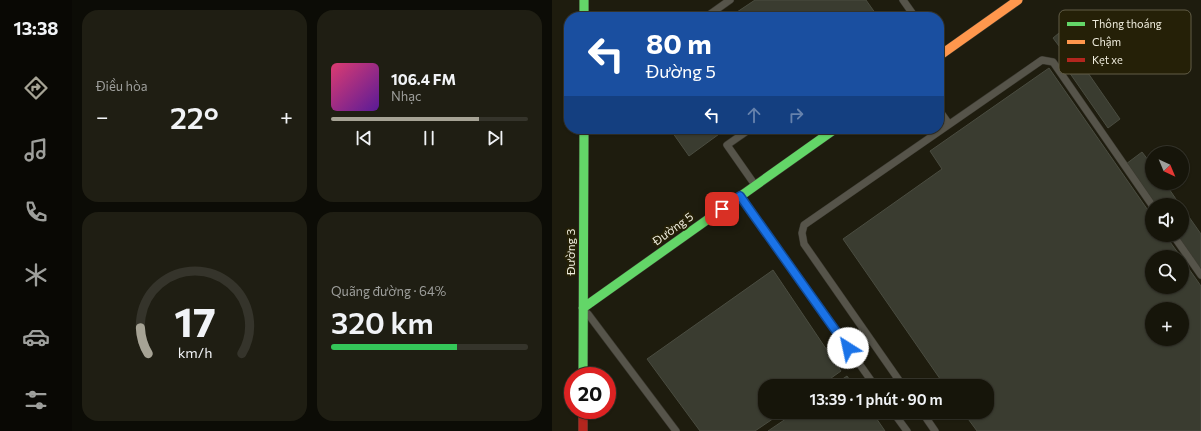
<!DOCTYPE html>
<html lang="vi">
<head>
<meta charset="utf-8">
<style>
  :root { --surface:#16150a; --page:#1f1e13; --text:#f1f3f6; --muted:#9e9f9c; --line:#35342b; --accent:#a6a395 }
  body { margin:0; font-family:Commissioner,sans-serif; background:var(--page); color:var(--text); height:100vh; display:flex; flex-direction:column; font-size:15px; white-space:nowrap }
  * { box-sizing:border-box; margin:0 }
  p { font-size:13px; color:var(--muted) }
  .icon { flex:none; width:22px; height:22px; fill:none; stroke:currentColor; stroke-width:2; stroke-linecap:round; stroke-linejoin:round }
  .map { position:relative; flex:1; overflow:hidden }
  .panel { display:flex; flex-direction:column; gap:10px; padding:10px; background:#0c0c06; width:480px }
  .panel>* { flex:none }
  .guide { position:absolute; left:12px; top:12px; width:380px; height:122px; border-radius:16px; box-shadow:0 1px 3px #0004,0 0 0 1px var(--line); background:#1a4fa0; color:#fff; overflow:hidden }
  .needle { width:26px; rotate:136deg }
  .buttons { position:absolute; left:593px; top:146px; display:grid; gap:8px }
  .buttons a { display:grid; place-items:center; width:44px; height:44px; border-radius:50%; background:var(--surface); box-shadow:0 1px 3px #0004,0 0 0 1px var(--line); font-size:20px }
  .speed { position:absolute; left:12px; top:367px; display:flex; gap:8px; font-size:20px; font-weight:700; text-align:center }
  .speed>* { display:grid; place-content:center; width:52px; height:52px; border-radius:50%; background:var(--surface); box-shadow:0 1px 3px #0004,0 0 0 1px var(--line); line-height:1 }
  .speed .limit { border:6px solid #d22; background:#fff; color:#111 }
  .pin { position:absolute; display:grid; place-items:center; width:34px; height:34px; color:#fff; margin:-17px; border-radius:8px; box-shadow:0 2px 6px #0006 }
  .me { position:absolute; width:44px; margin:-22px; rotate:325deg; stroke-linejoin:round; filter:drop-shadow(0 0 3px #0008) }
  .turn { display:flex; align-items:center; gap:14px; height:84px; padding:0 16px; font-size:18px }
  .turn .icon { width:52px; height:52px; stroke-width:2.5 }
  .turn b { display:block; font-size:28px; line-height:34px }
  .lanes { display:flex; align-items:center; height:38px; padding:0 16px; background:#0003; justify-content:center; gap:20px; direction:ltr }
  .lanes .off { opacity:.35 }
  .big { font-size:30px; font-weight:600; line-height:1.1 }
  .panel .tile { flex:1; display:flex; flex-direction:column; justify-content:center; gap:6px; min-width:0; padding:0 14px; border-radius:16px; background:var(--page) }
  .panel .dial { align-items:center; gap:0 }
  .dial svg { height:104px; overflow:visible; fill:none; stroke:var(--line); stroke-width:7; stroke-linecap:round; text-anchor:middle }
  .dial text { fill:var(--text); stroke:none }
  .song { display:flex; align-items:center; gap:12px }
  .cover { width:48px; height:48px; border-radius:6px; background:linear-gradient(135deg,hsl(340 70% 55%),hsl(270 70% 35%)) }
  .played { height:4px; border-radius:2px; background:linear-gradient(90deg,var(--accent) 75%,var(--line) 75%) }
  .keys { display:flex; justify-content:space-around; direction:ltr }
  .heat { display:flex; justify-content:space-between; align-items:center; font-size:22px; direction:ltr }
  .charge { height:6px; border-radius:3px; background:linear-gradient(90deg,#34c759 64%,var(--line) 0) }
  .panel .tiles { flex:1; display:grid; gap:10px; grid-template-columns:repeat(2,1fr) }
  .trip { position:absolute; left:206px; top:379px; width:236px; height:40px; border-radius:16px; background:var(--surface); box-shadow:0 1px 3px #0004,0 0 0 1px var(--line); font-weight:600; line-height:40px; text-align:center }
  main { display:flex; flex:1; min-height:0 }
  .tab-bar { display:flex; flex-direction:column; width:72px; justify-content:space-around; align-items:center; background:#090804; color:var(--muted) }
  .tab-bar .icon { width:28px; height:28px }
  .tab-bar .on { color:var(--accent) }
  .tab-bar b { font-size:18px; color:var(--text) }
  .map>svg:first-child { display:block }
</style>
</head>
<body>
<main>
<nav class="tab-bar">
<b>13:38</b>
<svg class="icon on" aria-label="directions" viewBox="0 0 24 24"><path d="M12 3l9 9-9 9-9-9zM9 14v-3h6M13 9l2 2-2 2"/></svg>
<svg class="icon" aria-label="music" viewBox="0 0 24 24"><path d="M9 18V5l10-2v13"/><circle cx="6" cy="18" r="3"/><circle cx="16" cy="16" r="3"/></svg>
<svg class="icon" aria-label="phone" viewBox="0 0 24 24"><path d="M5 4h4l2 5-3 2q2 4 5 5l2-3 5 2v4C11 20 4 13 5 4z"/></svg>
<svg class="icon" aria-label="climate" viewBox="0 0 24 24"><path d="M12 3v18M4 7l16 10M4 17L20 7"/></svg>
<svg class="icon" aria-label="car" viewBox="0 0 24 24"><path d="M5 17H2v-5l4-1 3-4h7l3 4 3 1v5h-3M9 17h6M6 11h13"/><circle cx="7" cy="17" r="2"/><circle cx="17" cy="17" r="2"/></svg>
<svg class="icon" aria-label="filters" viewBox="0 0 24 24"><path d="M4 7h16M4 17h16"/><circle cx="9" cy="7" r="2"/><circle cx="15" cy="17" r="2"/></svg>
</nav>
<section class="panel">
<div class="tiles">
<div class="tile"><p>Điều hòa</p>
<div class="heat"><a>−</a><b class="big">22°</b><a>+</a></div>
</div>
<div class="tile">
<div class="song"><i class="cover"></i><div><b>106.4 FM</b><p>Nhạc</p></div></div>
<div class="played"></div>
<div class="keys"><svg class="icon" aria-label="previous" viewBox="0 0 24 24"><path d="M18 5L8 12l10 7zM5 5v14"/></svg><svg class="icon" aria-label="pause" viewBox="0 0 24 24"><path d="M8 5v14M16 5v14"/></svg><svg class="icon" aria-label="next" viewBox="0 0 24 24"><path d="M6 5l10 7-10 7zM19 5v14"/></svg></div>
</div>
<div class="tile dial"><svg viewBox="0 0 100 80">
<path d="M14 69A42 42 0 1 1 86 69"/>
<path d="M14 69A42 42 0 0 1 8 49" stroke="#a6a395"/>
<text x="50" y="56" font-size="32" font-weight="700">17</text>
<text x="50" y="72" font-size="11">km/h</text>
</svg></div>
<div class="tile"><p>Quãng đường · 64%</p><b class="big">320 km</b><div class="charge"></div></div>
</div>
</section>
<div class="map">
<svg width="649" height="431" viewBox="0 0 649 431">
  <rect width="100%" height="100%" fill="#1e1c0e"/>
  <!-- building -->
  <path fill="#3a3c30" stroke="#4a4c40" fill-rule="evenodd" d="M 203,0 L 314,0 L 326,17 L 188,17 L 185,12 Z
    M 507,33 L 516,45 L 510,50 L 501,38 Z
    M 520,50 L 568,119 L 556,128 L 508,59 Z
    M 497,68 L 600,216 L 600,235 L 613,235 L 629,257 L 600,257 L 600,287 L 630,287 L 630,259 L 649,286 L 649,431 L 425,431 L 411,412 L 435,412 L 435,386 L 393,386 L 291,239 L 390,169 L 378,151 ZM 600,309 L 630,309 L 630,339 L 600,339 Z
    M 118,129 L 174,129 L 137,156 Z
    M 590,152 L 600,165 L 600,183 L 613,183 L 628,205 L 603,205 L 574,164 Z
    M 630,207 L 649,234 L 649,269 L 625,235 L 630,235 Z
    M 221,270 L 289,371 L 268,386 L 213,386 L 213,412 L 231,412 L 203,431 L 148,431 L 95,359 Z
    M 295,376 L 302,386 L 280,386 Z
    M 244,412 L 320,412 L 333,431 L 216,431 Z"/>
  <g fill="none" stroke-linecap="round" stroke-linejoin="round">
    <defs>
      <path id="lane" d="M 351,0 L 363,17
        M 154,17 L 178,0
        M 387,110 L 397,124
        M 198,129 L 175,145 L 203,185
        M 189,197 L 323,386
        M 621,235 L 649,275
        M 36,314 L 124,431
        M 351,386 L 252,244 L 250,233 L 252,225 L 490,60 L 501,62 L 600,205
        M 341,412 L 355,431
        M 370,412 L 383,431"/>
      <path id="fast" d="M 32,0 L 32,17
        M 31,308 L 283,129
        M 31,376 L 32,129"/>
      <path id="slow" d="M 387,56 L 466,0"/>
      <path id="jam" d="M 31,410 L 31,431"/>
    </defs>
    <!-- lane casing -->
    <use href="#lane" stroke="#3a382f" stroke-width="8"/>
    <!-- fast casing -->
    <use href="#fast" stroke="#3a382f" stroke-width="10"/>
    <!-- slow casing -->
    <use href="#slow" stroke="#3a382f" stroke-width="10"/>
    <!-- jam casing -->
    <use href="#jam" stroke="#3a382f" stroke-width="10"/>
    <!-- lane -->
    <use href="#lane" stroke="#56544a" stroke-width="7"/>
    <!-- fast -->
    <use href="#fast" stroke="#63d668" stroke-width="9"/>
    <!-- slow -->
    <use href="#slow" stroke="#ff974d" stroke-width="9"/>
    <!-- jam -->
    <use href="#jam" stroke="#b3261e" stroke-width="9"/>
  </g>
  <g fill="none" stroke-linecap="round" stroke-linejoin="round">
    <defs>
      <path id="route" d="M 170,209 L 188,196 L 296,348"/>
    </defs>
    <!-- route casing -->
    <use href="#route" stroke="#114b97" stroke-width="10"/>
    <!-- route -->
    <use href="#route" stroke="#1a73e8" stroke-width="7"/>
  </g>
  <g text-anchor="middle" stroke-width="4" stroke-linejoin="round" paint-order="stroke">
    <!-- street labels -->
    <g font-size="12" fill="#efecdd" stroke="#252007">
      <text transform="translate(121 229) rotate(-36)" y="4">Đường 5</text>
      <text transform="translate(19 252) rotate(-90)" y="4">Đường 3</text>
    </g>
  </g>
  <!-- legend -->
  <rect x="507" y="10" width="132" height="64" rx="6" fill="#252007" stroke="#625d47" stroke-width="1"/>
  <rect x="515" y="22" width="18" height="4" fill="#63d668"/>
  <rect x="515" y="40" width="18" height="4" fill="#ff974d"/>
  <rect x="515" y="58" width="18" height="4" fill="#b3261e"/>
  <g font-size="11" fill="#efecdd">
    <text x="540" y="28">Thông thoáng</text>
    <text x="540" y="46">Chậm</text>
    <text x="540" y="64">Kẹt xe</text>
  </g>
</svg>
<div class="buttons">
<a><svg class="needle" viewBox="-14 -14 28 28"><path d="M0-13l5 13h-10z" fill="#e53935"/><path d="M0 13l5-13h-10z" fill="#9e9f9c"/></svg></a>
<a><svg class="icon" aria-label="sound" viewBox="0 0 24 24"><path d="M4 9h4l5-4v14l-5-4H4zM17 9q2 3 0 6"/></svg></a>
<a><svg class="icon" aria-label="search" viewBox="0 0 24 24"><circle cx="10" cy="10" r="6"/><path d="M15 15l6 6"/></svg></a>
<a>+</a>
</div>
<div class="speed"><div class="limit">20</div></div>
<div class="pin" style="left:170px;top:209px;background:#d93025"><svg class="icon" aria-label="arrive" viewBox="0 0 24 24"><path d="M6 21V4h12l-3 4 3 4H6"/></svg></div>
<svg class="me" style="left:296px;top:348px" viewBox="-20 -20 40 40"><circle r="19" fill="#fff"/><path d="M0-13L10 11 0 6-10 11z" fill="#1a73e8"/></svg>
<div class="trip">13:39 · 1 phút · 90 m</div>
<div class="guide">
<div class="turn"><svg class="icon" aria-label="left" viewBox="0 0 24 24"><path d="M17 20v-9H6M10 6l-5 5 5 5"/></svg><div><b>80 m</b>Đường 5</div></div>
<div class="lanes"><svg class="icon" aria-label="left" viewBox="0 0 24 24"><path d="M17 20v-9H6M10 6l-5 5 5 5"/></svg><svg class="icon off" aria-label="ahead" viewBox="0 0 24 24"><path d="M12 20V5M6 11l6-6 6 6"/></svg><svg class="icon off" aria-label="right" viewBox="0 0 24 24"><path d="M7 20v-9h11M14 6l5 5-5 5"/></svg></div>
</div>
</div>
</main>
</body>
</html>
